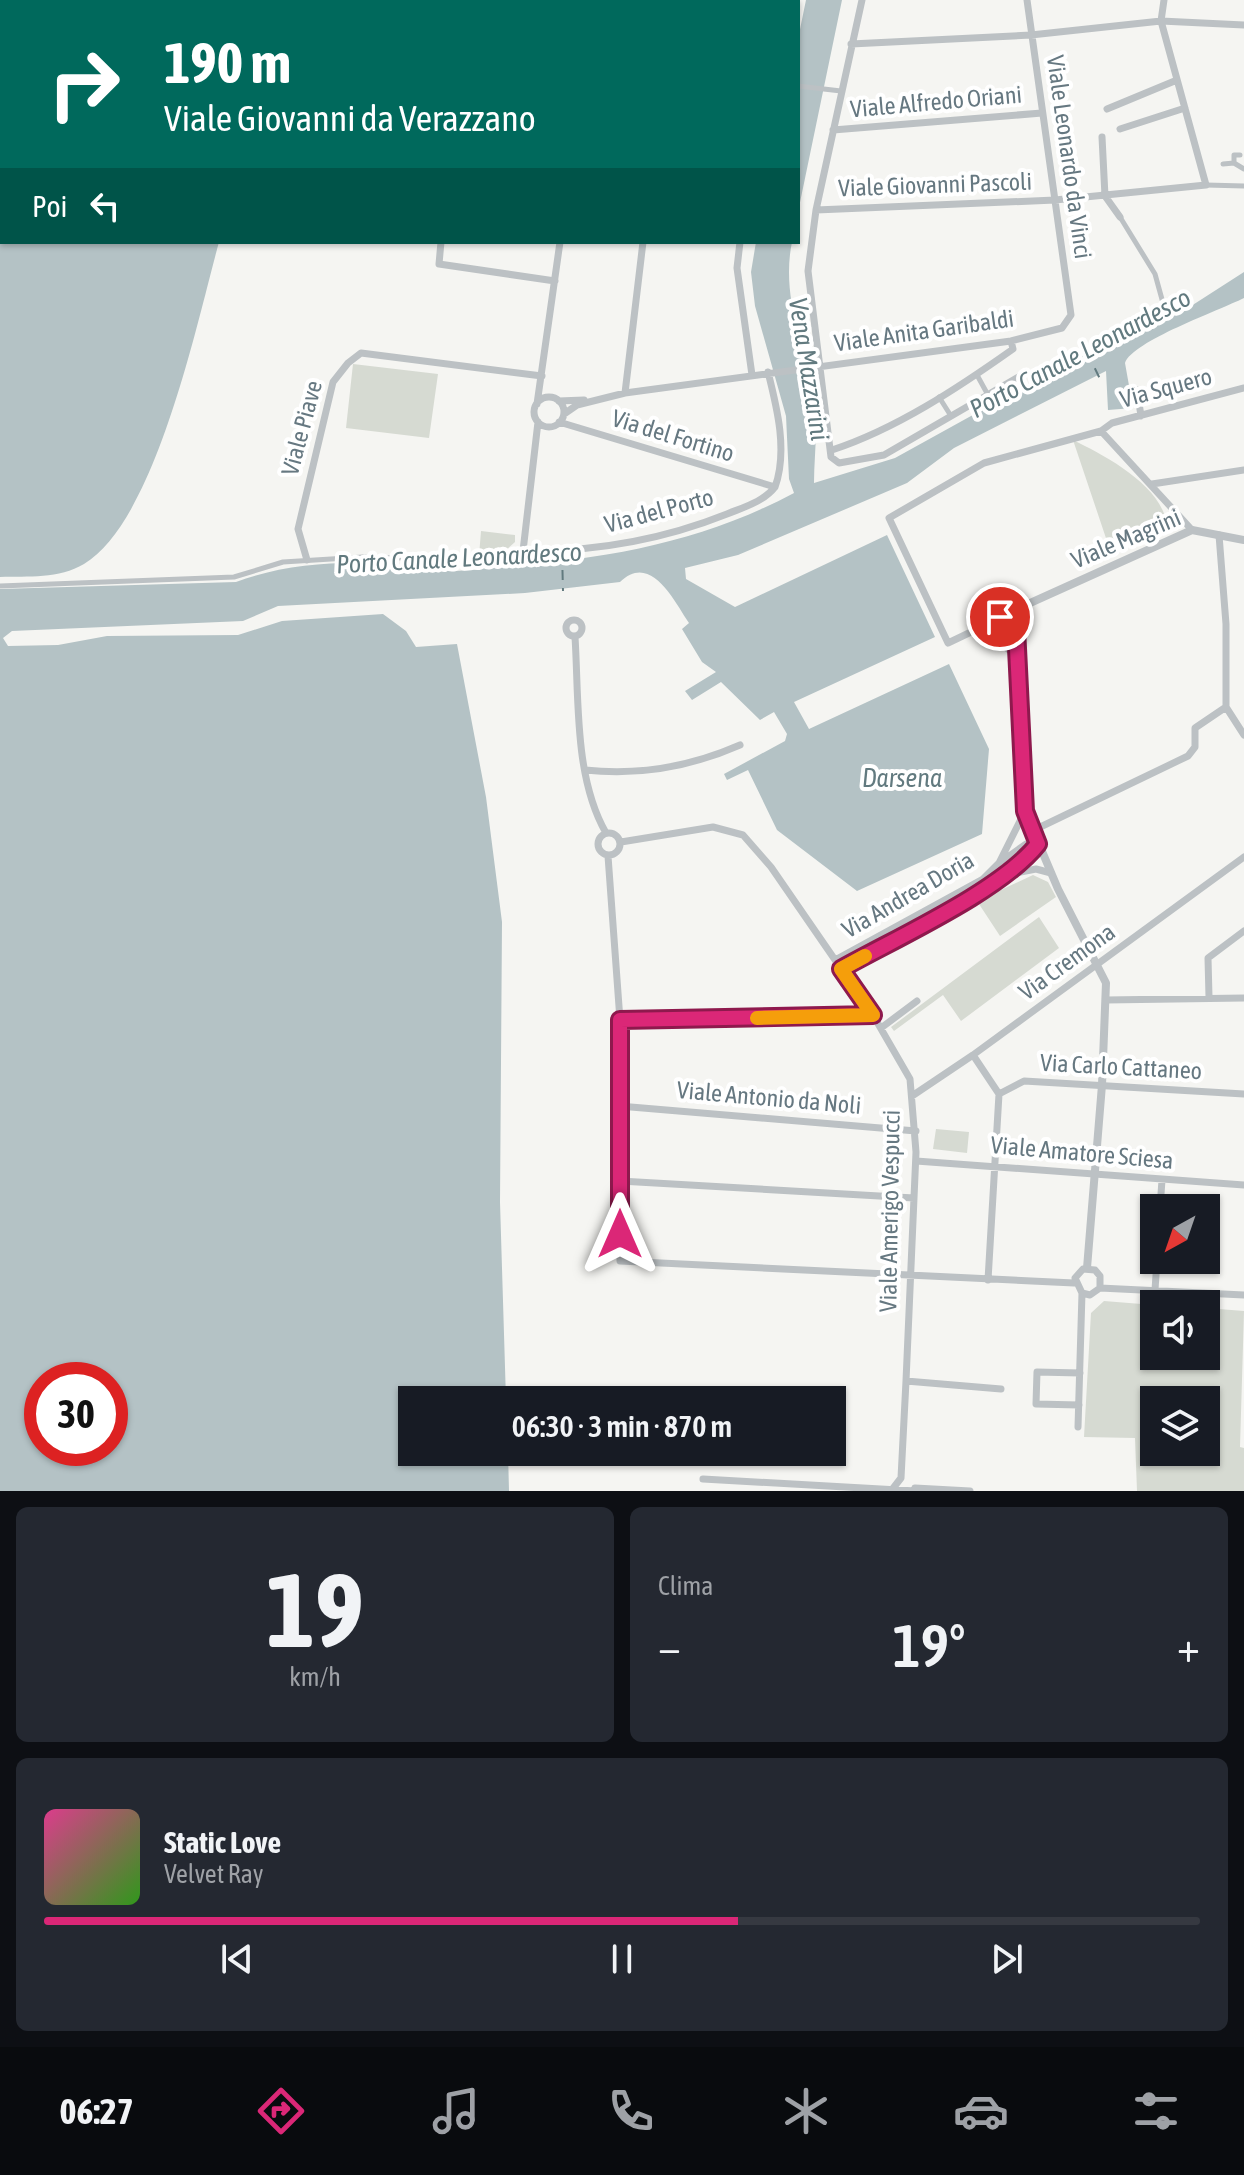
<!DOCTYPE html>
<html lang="it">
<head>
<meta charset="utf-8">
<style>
  :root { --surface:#171b24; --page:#242831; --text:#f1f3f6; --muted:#9ea1a6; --line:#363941; --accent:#db2777 }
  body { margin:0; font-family:"Asap Condensed",sans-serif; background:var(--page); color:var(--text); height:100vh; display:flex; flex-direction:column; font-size:30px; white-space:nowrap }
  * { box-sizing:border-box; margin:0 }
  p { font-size:26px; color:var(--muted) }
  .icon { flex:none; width:44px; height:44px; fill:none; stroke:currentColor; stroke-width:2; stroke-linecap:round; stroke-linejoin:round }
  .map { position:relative; height:1491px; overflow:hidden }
  .drawer { display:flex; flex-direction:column; gap:16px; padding:16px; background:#0d0f14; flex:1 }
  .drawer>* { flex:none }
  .banner { position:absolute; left:0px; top:0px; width:800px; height:244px; box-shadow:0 2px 6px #0004; background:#00695c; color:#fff; overflow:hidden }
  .needle { width:52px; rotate:220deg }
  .buttons { position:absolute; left:1140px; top:1194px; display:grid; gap:16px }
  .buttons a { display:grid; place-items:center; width:80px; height:80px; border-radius:0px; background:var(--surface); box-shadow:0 2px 6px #0004; font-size:40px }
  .speed { position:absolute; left:24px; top:1362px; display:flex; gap:16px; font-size:40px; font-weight:700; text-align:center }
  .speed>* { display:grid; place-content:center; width:104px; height:104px; border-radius:50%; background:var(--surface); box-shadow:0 2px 6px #0004; line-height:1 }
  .speed .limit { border:12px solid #d22; background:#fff; color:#111 }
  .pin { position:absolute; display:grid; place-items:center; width:68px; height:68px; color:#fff; margin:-34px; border:4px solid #fff; border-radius:50%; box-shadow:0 2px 8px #0007 }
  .me { position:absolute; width:88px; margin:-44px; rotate:0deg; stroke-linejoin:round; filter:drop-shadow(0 0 6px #0008) }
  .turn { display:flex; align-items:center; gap:28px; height:168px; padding:0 32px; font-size:36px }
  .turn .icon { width:104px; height:104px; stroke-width:2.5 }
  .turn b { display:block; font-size:56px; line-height:68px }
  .then { display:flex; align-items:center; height:76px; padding:0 32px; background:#0003; gap:16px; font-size:30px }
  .big { font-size:60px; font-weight:600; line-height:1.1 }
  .drawer .widget { flex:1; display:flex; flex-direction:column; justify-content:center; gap:12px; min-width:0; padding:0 28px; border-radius:12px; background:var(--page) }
  .drawer .dial { align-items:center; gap:0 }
  .dial b { font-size:104px; line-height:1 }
  .song { display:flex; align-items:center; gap:24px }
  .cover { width:96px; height:96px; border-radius:12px; background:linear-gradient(135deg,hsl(330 70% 55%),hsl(110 70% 35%)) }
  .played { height:8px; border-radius:4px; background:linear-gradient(90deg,var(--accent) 60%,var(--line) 60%) }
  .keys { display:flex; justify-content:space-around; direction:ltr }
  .heat { display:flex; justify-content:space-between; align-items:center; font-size:44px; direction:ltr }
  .drawer .tiles { flex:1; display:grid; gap:16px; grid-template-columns:1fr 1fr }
  .widget:last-child { grid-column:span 2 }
  .trip { position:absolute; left:398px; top:1386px; width:448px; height:80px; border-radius:0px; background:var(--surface); box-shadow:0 2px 6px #0004; font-weight:600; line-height:80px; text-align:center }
  .tab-bar { display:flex; height:128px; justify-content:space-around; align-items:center; background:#090b0e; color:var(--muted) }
  .tab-bar .icon { width:56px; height:56px }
  .tab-bar .on { color:var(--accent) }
  .tab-bar b { font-size:36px; color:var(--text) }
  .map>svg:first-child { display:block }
</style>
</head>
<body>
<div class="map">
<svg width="1244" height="1491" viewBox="0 0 1244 1491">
  <rect width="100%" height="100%" fill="#f5f5f2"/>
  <!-- green -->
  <path fill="#d6dad2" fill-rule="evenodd" d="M 353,364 L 438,374 L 429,438 L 346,428 Z
    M 1073,440 C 1106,456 1163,486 1167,526 L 1111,553 Z
    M 481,531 L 515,535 L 515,542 L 504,552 L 479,556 Z
    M 1033,875 L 1048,882 L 1056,897 L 1000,936 L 977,901 Z
    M 1039,917 L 1059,948 L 961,1021 L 943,995 L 894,1031 L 891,1027 Z
    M 936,1129 L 969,1132 L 967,1153 L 933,1149 Z
    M 1104,1301 L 1154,1305 L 1154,1356 L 1206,1356 L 1206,1308 L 1244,1311 L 1240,1447 L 1244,1448 L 1244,1491 L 1137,1491 L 1135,1438 L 1084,1437 L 1091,1313 ZM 1154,1400 L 1206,1400 L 1206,1452 L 1154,1452 Z"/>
  <!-- water -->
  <path fill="#b4c2c5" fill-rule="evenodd" d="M 0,0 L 272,0 L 2,2 L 2,242 L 219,242 C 197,322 156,521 84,564 C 59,579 28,576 0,577 Z
    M 806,0 L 842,0 L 798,212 L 798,39 Z
    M 756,242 L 792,242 C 781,295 803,343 813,395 C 819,425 814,454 814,483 L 895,458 L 1087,352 L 1184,305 L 1188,308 L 1244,272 L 1244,298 C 1218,311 1133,341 1125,363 L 1133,408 L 1108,410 L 1106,371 L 954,448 L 907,483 L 738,555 L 685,568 L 686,579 L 735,607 L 887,535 L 935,637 L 794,702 L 809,729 L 949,664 L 989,749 L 982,834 L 857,891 L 777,830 L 748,770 L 727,780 L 724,774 L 785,741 L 787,734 L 774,712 L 760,720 L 721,682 L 692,700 L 685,691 L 716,672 L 702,662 L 682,629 L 689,623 C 674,601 651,552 620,582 L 525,593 L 278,606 L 243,621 L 12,631 L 3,638 L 8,646 L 58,645 L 107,636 L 238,635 L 282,621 L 383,614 L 406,631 L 416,647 L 457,644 L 486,797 L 502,922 L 500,1202 L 506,1400 L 412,1400 L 412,1452 L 508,1452 L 509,1491 L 0,1491 L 0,589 L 236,582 C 292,561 357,560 416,566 C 428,567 441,571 453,571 C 470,571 489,567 507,566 C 608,559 704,541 794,493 L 789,479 L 786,416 L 755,306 L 751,272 ZM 42,1380 L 110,1380 L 110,1448 L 42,1448 Z"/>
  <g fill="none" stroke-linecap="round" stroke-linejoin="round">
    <!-- ferry -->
    <path stroke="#627a7f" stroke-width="2" stroke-dasharray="10 8" stroke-linecap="butt" d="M 1087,352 L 1101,381
      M 562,552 L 563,591"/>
    <!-- pedestrian -->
    <path stroke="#bcc1c4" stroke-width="5" d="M 798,86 L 841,91
      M 1234,163 L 1244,169
      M 1223,164 L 1234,163 L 1234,155 L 1240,155
      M 1206,185 L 1244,186
      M 1120,217 L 1155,274 L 1163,303
      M 977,375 L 988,395
      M 939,397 L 951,416
      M 0,586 L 234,577 L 283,562 L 363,557 L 489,560 L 523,551"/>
    <!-- minor -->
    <path stroke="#bcc1c4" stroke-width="7" d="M 862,0 L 816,210 L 808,271 L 831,457 L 839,463 L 884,455 L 1027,372
      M 470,2 L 470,0
      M 587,2 L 587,0
      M 672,2 L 673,0
      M 766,2 L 766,0
      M 851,44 L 1031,35 L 1161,21 L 1244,25
      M 1107,109 L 1177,80
      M 1120,129 L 1185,108
      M 833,130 L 1042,113
      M 1102,137 L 1105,196 L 1120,217
      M 816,210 L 1055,200 L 1206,185 L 1161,21 L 1164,0
      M 441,242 L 439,264 L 555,281
      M 740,242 L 737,268 L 752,375
      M 1137,390 L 1141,416
      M 625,393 L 643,242
      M534 412a15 15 0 1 1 30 0a15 15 0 1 1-30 0Z
      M 559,401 L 584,400
      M 537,404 L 560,242
      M 564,414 L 577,405 L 625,393 L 1011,341 L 1062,328 L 1071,315 L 1027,0
      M 538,422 L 523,551 C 594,552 662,540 727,514 C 744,507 763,502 775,487 C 788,451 777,408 768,372
      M 559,422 L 775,487
      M 1101,431 L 1192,530
      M 832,450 C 896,429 958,388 1013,349 L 1011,341
      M 1152,484 L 1244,470
      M 1219,535 L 1226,624 L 1226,707 L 1244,735
      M 307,560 L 298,529 L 333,382 L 348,363 L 361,353 L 542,376
      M566 628a8 8 0 1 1 16 0a8 8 0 1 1-16 0Z
      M 994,621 L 948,643 L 889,518 L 984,463 L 1101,431 L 1112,423 L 1244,388
      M 575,637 C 579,699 574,777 606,833
      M 585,770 C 640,776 690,767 740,745
      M 1032,831 L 1188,756 L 1195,747 L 1195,728 L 1226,707
      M598 844a11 11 0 1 1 22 0a11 11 0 1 1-22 0Z
      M 621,842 L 713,827 L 743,835 L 771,867 L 873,1015 L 910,1079 L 916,1152 L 906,1381 L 901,1478 L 891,1491
      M 608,856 L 620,1020 L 620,1261 L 1074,1283
      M 1002,861 L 1026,844 L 1038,844
      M 1011,874 L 1036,869 L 1051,873
      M 835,960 L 983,879 L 999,863 L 1025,811
      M 841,969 C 896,938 1001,892 1038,844
      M 1209,997 L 1208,958 L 1244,931
      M 1106,1000 L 1244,998
      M 620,1020 L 873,1015
      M 881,1028 L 917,1001
      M 973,1055 L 999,1094 L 988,1280
      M 999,1094 L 1024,1081 L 1244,1094
      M 912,1096 L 973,1055 L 1244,857
      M 619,1106 L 916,1131
      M 916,1161 L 1244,1185
      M 620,1181 L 914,1198
      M 1160,1208 L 1162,1180
      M 1100,1288 L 1244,1295
      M 1155,1290 L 1157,1260
      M 906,1381 L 1001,1389
      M 1079,1405 L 1036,1404 L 1037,1372 L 1080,1373
      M 1078,1427 L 1082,1293 L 1075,1278 L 1083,1269 L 1095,1270 L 1100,1276 L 1100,1288 L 1090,1295 L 1082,1293
      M 703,1479 L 916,1491
      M 915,1488 L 970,1491"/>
    <!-- tertiary -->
    <path stroke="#bcc1c4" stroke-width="8" d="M 1003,617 L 1011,620 L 1016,630 L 1025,811 L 1058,889 L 1106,983 L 1102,1085 L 1087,1268
      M 1015,655 C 1006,644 991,641 991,626 L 997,618 L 1192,530 L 1244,540"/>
  </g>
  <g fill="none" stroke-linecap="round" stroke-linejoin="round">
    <defs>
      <path id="route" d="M 620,1234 L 620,1020 L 873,1015 L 841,969 C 896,938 1001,891 1038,844 L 1025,811 L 1016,628 L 1011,620 L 1000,617"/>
    </defs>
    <!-- route casing -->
    <use href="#route" stroke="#8e194d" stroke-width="20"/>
    <!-- route -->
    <use href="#route" stroke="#db2777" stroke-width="14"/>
    <!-- slow -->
    <path stroke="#f59e0b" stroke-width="14" d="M 757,1018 L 873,1015 L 841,969 L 865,956"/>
  </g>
  <g text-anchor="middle" stroke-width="8" stroke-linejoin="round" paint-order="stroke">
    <!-- street labels -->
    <g font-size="24" fill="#667881" stroke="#fff">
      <text transform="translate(936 102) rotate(-5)" y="8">Viale Alfredo Oriani</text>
      <text transform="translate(1069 157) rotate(82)" y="8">Viale Leonardo da Vinci</text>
      <text transform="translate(935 185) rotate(-2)" y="8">Viale Giovanni Pascoli</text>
      <text transform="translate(924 331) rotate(-8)" y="8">Viale Anita Garibaldi</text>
      <text transform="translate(1166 388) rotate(-15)" y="8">Via Squero</text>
      <text transform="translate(302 428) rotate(-75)" y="8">Viale Piave</text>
      <text transform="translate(673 436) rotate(17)" y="8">Via del Fortino</text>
      <text transform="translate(659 511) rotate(-15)" y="8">Via del Porto</text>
      <text transform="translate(1126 539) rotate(-23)" y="8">Viale Magrini</text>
      <text transform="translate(908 895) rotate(-30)" y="8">Via Andrea Doria</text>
      <text transform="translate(1067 962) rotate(-36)" y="8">Via Cremona</text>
      <text transform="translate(1121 1067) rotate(3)" y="8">Via Carlo Cattaneo</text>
      <text transform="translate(769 1098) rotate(5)" y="8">Viale Antonio da Noli</text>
      <text transform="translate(1082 1153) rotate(5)" y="8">Viale Amatore Sciesa</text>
      <text transform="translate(890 1211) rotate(-89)" y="8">Viale Amerigo Vespucci</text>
    </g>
    <!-- water labels -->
    <g font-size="26" font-style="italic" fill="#627a7f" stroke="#fff">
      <text transform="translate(1080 353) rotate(-28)" y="9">Porto Canale Leonardesco</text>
      <text transform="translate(809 369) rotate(81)" y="9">Vena Mazzarini</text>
      <text transform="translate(459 558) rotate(-3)" y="9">Porto Canale Leonardesco</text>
      <text x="902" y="787">Darsena</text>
    </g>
  </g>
</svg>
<div class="buttons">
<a><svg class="needle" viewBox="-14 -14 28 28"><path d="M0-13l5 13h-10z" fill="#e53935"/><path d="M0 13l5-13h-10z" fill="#9ea1a6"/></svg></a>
<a><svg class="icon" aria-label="sound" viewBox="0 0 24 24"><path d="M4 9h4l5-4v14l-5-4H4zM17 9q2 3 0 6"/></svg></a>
<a><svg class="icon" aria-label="layers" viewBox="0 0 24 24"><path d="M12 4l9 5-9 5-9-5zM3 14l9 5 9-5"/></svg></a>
</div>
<div class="speed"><div class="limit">30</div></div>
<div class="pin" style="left:1000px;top:617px;background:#d93025"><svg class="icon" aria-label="arrive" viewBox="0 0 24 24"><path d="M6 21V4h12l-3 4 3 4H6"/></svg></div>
<svg class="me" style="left:620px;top:1234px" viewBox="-20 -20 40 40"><path d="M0-17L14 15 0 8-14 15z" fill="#db2777" stroke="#fff" stroke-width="4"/></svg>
<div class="trip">06:30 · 3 min · 870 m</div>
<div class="banner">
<div class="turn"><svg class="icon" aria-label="right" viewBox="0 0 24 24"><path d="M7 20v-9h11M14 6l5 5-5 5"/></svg><div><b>190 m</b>Viale Giovanni da Verazzano</div></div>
<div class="then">Poi<svg class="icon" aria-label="left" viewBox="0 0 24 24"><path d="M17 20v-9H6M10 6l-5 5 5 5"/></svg></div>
</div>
</div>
<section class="drawer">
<div class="tiles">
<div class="widget dial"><b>19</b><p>km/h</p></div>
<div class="widget"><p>Clima</p>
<div class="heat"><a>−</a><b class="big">19°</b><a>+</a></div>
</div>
<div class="widget">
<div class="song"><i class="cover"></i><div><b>Static Love</b><p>Velvet Ray</p></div></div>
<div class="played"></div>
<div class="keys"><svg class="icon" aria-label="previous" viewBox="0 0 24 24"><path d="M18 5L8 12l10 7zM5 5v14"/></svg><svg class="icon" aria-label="pause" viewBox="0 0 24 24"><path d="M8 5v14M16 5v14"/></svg><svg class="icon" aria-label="next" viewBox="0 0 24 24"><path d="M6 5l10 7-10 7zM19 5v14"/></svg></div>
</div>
</div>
</section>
<nav class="tab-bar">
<b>06:27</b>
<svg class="icon on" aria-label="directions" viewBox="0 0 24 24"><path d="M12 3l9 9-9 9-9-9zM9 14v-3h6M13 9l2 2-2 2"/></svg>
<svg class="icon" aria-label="music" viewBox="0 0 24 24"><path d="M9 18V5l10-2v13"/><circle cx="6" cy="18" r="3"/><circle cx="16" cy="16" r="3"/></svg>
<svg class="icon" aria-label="phone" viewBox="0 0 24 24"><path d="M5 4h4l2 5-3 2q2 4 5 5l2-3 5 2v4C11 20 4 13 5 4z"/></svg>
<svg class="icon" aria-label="climate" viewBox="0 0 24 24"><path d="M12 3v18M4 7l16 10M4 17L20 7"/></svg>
<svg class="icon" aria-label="car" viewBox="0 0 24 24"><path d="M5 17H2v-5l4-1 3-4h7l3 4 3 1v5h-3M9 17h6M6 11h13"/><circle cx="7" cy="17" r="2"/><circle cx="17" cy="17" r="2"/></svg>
<svg class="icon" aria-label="filters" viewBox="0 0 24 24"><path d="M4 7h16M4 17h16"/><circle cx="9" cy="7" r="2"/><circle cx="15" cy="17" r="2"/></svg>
</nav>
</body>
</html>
